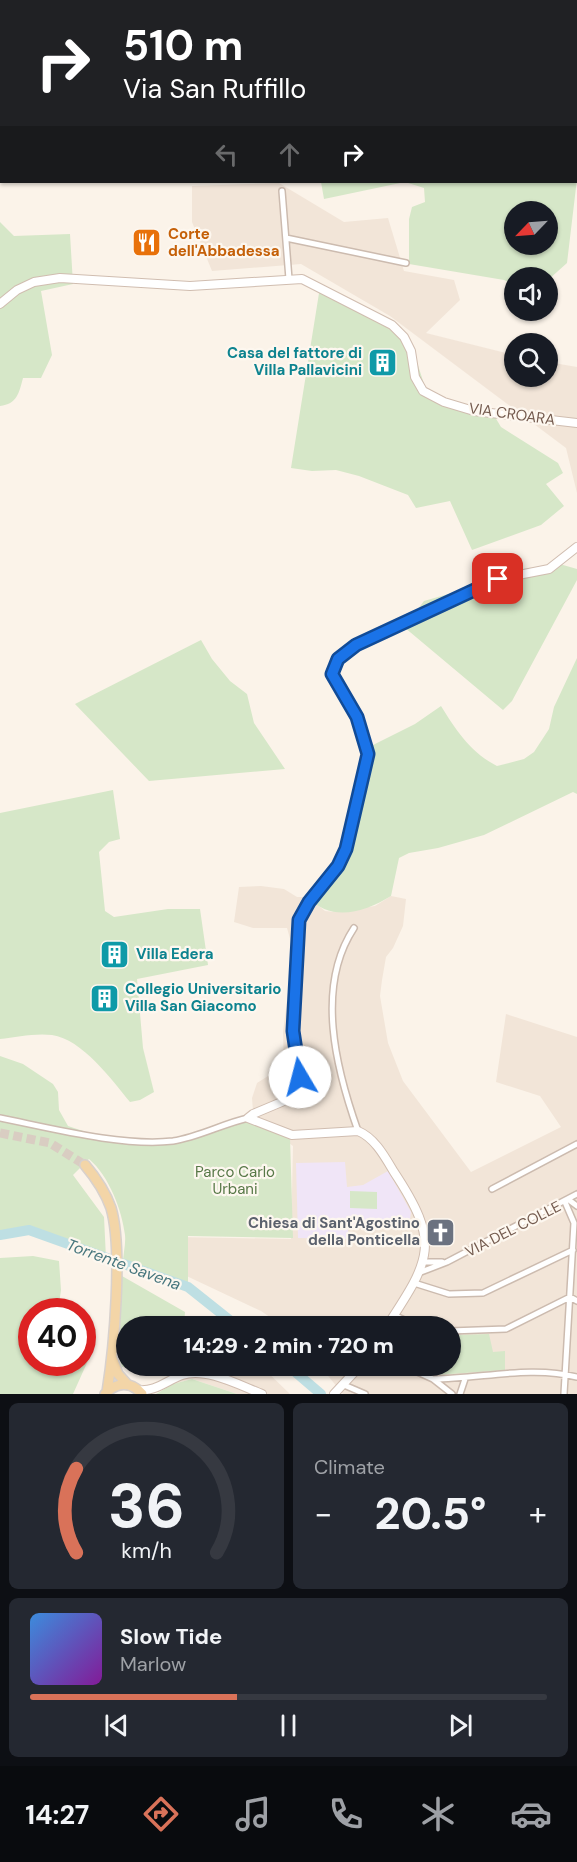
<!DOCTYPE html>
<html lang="en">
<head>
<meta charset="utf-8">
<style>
  :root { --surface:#171b24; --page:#242831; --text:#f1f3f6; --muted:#9ea1a6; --line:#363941; --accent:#d97259 }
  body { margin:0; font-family:"DM Sans",sans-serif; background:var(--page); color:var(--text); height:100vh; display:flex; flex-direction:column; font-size:22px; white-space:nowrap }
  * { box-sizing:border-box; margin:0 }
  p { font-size:20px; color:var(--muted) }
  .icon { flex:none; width:33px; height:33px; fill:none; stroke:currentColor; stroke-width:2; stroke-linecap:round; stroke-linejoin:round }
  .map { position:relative; height:1394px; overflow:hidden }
  .sheet { display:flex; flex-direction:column; gap:9px; padding:9px; background:#0d0f14; flex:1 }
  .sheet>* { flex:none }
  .top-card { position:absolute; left:0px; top:0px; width:578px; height:183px; box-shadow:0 2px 4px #0004; background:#202124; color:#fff; overflow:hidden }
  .needle { width:39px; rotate:245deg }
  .tools { position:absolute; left:504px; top:201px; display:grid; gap:12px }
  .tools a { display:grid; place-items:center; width:54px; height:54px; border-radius:50%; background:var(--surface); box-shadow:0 2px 4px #0004; font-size:30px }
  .speed { position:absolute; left:18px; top:1298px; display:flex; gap:12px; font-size:30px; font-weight:700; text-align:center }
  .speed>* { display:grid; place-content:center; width:78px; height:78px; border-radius:50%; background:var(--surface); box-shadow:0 2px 4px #0004; line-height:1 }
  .speed .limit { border:9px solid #d22; background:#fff; color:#111 }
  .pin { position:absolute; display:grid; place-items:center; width:51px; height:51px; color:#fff; margin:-26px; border-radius:12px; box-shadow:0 3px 9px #0006 }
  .me { position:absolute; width:66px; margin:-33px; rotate:352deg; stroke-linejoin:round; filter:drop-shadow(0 0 4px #0008) }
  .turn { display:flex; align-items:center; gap:21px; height:126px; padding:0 24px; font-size:27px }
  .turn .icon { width:78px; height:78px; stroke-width:2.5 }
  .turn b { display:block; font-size:42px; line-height:51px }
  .lanes { display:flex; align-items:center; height:57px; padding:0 24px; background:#0003; justify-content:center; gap:30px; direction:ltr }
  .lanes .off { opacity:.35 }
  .big { font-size:45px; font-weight:800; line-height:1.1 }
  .sheet .card { flex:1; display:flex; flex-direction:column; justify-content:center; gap:9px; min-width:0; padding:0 21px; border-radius:9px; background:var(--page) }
  .sheet .dial { align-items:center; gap:0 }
  .dial svg { height:156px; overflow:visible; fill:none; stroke:var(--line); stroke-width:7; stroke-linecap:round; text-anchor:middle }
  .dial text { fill:var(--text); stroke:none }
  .song { display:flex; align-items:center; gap:18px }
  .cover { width:72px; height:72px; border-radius:9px; background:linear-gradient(135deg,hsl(210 70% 55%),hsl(290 70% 35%)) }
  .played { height:6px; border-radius:3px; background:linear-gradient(90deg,var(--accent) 40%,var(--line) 40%) }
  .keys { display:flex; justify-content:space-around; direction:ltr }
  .heat { display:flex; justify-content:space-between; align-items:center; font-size:33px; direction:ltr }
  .sheet .tiles { flex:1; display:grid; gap:9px; grid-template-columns:1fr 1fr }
  .card:last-child { grid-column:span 2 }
  .trip { position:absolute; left:116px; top:1316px; width:345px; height:60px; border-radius:30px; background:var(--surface); box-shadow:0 2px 4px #0004; font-weight:800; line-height:60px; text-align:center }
  .tab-bar { display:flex; height:96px; justify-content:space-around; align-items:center; background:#090b0e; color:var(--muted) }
  .tab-bar .icon { width:42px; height:42px }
  .tab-bar .selected { color:var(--accent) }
  .tab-bar b { font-size:27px; color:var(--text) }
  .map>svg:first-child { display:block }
</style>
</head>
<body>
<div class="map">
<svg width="577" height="1394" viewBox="0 0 577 1394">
  <rect width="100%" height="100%" fill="#fbf3e9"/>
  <!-- residential -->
  <path fill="#f2e5d8" d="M 279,183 L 344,222 L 388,218 L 404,271 L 454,280 L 460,300 L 426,333 L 514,355 L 514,376 L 548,376 L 548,362 L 577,367 L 577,493 L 566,448 L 390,316 L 301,264 L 212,271 L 192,222 L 192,186 Z
    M 261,886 L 284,889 L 297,897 L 308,897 L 325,911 L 334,912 L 375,906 L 391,896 L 406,899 L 403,926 L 393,948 L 386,957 L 382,980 L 380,996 L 388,1043 L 403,1081 L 471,1172 L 561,1127 L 540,1096 L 496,1082 L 506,1014 L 577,1037 L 577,1394 L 343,1394 L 319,1365 L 450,1365 L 450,1326 L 283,1326 L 261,1311 L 176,1271 L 177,1237 L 291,1239 L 293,1146 L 257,1120 L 253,1111 L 252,1098 L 257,1083 L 284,1066 L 283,1032 L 291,969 L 291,942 L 287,928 L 253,928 L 234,922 L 239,887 Z
    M 137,1365 L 260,1365 L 290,1394 L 237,1394 L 192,1379 L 173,1384 L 168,1372 L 142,1374 Z"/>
  <!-- education -->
  <path fill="#f0e5f7" d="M 345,1162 L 347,1187 L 363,1185 L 388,1171 L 411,1212 L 409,1227 L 348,1225 L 348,1239 L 298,1238 L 296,1163 Z"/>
  <!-- green -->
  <path fill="#d6e7c8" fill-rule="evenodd" d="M 576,104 L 577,179 L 567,263 L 548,280 L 514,278 L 514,285 L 504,280 L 409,264 L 409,219 L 412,207 L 425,202 L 424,188 L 405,182 L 324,199 L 321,182 L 576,182 ZM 514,212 L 548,212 L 548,244 L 514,244 Z
    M 0,222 L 14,236 L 70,234 L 73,284 L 41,291 L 52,355 L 41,378 L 23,378 C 19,393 17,404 0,406 Z
    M 320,287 L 391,328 L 414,353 L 425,387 L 435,396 L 495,417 L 501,427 L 558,463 L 563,473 L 546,484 L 564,506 L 541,525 L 472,550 L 450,501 L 416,508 L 408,495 L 359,476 L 336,470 L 312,471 L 291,468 Z
    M 556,563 L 577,569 L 577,580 L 512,701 L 503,710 L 404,627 L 424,601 Z
    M 201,640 L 212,659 L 230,681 L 247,694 L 254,723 L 285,769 L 149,781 L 75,704 Z
    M 577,658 L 577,794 L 573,792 L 484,835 L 438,848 L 409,853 L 399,858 L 391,896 C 365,912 331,923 308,897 L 342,856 L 369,747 L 415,724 L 441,706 C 456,730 470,752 497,766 L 524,759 L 534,752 L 549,729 L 554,707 Z
    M 113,790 L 120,839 L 109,842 L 99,852 L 105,911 L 114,917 L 168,909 L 200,909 L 208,965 L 137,979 L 143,1048 L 154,1092 L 140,1100 L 130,1102 C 112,1080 82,1039 52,1035 C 35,1033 16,1037 0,1039 L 0,813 Z
    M 0,1056 L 23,1064 L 53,1084 L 58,1092 L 59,1110 L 68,1126 L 98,1136 L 172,1141 L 240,1118 L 290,1137 L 293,1238 L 188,1236 L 188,1287 L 123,1263 C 123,1254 126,1244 125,1235 C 122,1210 109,1176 89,1159 L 73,1175 L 104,1217 L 106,1258 L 29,1230 L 0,1235 Z
    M 350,1191 L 377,1192 L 377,1209 L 350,1208 Z
    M 33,1256 L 59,1261 L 61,1290 L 58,1311 L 32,1311 L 32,1362 L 82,1362 L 83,1326 L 96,1329 L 95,1345 L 73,1394 L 0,1394 L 0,1258 Z
    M 122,1276 L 185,1312 L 184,1326 L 126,1326 L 126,1365 L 137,1365 L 122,1367 L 118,1355 Z
    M 489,1334 L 493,1352 L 505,1351 L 505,1370 L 437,1375 L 442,1365 L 450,1365 L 450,1351 L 457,1335 Z
    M 192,1379 L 237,1394 L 156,1394 L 173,1384 Z"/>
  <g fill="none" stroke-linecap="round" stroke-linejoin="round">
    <!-- stream -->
    <path stroke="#a6ced4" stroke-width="1.5" d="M 489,2 L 490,0
      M 0,142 L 2,142"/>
    <!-- river -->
    <path stroke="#bedfe3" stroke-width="10" d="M 0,1235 L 29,1230 L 188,1287 L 237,1326
      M 287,1365 L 321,1394"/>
    <!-- primary-tunnel -->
    <path stroke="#d9cdc2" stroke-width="9" stroke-dasharray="9 4.5" stroke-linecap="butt" d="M 0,1133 L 50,1143 L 85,1165"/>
    <defs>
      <path id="street" d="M 182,2 L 182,0
        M 221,2 L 225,0
        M 0,76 L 2,76
        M 282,191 L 289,279
        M 286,238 L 406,263
        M 354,928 C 315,987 336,1069 358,1131
        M 0,1118 C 50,1128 123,1147 173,1141 C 199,1137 222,1124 248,1118
        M 492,1189 L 577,1144
        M 569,1200 L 577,1206
        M 424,1262 L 442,1262
        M 421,1272 L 447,1262 L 577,1194
        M 414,1283 L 449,1294 L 483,1293 L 573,1250
        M 394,1315 L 417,1326
        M 450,1331 L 506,1329 L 570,1297 L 577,1301
        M 402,1365 L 433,1379 L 452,1394
        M 433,1379 C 481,1379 530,1365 577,1377
        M 344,1385 L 365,1394
        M 460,1394 L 465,1379
        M 564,1394 L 574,1223 L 565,1202"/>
      <path id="secondary" d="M 0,304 L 17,290 L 34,282 L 60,278 L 190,286 L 302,279 L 392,325 L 404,337 L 411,351 L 415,377 L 423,391 L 444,402 L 474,411 L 577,423
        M 387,1326 C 431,1259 441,1243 394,1172 C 385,1157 375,1138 358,1131 L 292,1135 L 248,1118 L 253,1114 L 284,1101 L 298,1082 L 300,1066 L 293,1031 L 299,920 L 309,902 L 338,866 L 346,849 L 368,754 L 357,717 L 332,674 L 338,659 L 356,645 L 498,579 L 549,569 L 577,547
        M 138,1390 C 155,1392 166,1381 182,1375 C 206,1367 239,1385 262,1394
        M 334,1394 L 361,1365"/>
      <path id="primary" d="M 85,1165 C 96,1178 105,1191 111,1208 C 123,1249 114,1348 107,1392
        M 112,1358 L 118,1374 L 127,1384
        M 105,1394 C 116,1382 131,1381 142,1394"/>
    </defs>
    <!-- street casing -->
    <use href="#street" stroke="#ccbbaf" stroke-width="8"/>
    <!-- secondary casing -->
    <use href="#secondary" stroke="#d0bdb0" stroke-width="10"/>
    <!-- primary casing -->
    <use href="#primary" stroke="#d8d1cd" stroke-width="12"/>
    <!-- street -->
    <use href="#street" stroke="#fff" stroke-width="5"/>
    <!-- secondary -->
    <use href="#secondary" stroke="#fff" stroke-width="8"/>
    <!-- primary -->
    <use href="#primary" stroke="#f3d5a7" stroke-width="9"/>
  </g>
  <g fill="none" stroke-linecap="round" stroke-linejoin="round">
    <defs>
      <path id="route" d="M 300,1077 L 293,1031 L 299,920 L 309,902 L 338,866 L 346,849 L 368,754 L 357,717 L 332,674 L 338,659 L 356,645 L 498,579"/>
    </defs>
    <!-- route casing -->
    <use href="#route" stroke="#114b97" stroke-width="15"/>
    <!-- route -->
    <use href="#route" stroke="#1a73e8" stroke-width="10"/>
  </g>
  <!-- icons -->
  <defs>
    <symbol id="restaurant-square" viewBox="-11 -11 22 22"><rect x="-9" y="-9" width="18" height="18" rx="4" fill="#e8710a" stroke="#fdf7ef"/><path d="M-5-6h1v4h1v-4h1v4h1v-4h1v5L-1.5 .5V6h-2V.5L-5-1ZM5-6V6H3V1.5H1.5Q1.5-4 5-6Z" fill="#fff"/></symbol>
    <symbol id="building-square" viewBox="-11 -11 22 22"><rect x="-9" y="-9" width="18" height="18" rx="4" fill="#0f9aa8" stroke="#fdf7ef"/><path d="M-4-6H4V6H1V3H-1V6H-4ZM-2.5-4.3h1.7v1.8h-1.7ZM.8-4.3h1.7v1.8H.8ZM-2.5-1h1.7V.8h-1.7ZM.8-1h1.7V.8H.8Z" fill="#fff"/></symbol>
    <symbol id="church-square" viewBox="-11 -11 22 22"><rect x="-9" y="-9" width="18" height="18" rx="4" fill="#6b7280" stroke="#fdf7ef"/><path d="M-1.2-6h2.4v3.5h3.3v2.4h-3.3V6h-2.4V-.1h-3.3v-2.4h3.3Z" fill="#fff"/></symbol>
  </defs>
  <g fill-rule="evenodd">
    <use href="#restaurant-square" x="130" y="226" width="33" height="33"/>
    <use href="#building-square" x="366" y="346" width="33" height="33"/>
    <use href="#building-square" x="98" y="938" width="33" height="33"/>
    <use href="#building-square" x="88" y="982" width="33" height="33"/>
    <use href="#church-square" x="424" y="1216" width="33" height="33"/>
  </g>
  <g text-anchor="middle" stroke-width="4.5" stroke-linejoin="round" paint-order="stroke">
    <!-- food labels -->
    <g font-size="15" font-weight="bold" fill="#c56008" stroke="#fdf7ef" text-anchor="start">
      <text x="168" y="239">Corte<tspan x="168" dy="17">dell'Abbadessa</tspan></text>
    </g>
    <!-- culture labels -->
    <g font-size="15" font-weight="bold" fill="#0d838f" stroke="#fdf7ef" text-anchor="start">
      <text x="362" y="358" text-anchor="end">Casa del fattore di<tspan x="362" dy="17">Villa Pallavicini</tspan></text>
      <text x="136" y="959">Villa Edera</text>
      <text x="125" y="994">Collegio Universitario<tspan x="125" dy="17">Villa San Giacomo</tspan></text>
    </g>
    <!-- street labels -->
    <g font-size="15" fill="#735a4e" stroke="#fdf7ef">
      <text transform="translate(512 414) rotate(8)" y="5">VIA CROARA</text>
      <text transform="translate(513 1229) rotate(-27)" y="5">VIA DEL COLLE</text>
    </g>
    <!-- park labels -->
    <g font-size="15" fill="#577847" stroke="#fdf7ef">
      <text x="235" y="1177">Parco Carlo<tspan x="235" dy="17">Urbani</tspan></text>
    </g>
    <!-- worship labels -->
    <g font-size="15" font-weight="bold" fill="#5b616d" stroke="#fdf7ef" text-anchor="end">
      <text x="420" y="1228">Chiesa di Sant'Agostino<tspan x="420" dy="17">della Ponticella</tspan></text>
    </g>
    <!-- water labels -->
    <g font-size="16" font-style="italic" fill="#47767d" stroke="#fdf7ef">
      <text transform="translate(124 1264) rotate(20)" y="6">Torrente Savena</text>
    </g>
  </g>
</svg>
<div class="tools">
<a><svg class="needle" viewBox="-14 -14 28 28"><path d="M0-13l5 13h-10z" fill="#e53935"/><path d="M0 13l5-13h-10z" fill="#9ea1a6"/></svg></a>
<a><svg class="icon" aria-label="sound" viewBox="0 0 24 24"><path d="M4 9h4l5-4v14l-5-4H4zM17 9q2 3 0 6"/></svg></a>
<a><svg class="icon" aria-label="search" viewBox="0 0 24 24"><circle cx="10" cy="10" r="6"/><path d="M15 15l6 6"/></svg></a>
</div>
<div class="speed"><div class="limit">40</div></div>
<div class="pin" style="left:498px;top:579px;background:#d93025"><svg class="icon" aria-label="arrive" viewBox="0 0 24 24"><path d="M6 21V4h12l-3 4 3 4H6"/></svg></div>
<svg class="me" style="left:300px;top:1077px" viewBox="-20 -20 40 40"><circle r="19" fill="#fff"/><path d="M0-13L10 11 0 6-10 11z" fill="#1a73e8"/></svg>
<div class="trip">14:29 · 2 min · 720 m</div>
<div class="top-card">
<div class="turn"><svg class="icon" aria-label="right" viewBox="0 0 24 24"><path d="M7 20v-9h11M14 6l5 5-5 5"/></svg><div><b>510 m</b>Via San Ruffillo</div></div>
<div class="lanes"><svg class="icon off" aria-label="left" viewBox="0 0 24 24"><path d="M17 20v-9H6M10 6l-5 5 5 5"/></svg><svg class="icon off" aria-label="ahead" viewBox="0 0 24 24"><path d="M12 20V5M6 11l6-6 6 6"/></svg><svg class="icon" aria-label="right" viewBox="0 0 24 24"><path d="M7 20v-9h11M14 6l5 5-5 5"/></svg></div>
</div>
</div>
<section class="sheet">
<div class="tiles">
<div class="card dial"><svg viewBox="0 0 100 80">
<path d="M14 69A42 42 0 1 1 86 69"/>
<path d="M14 69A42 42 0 0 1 14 26" stroke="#d97259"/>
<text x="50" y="56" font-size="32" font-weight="700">36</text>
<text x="50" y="72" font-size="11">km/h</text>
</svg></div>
<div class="card"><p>Climate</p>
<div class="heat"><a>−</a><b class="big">20.5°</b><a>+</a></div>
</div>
<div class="card">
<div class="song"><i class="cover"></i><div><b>Slow Tide</b><p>Marlow</p></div></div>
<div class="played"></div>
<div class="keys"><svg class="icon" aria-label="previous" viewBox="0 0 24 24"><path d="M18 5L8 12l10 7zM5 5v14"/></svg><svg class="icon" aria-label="pause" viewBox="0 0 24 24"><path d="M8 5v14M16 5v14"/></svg><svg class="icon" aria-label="next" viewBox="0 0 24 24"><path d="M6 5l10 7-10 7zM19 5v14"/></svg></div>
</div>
</div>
</section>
<nav class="tab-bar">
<b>14:27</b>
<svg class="icon selected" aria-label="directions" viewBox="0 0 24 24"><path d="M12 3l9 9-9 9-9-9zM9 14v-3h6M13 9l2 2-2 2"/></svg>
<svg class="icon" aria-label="music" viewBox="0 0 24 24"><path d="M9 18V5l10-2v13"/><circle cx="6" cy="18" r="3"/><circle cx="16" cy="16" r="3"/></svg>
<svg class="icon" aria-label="phone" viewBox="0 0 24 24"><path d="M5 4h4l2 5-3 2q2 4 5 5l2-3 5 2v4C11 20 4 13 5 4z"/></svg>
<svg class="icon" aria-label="climate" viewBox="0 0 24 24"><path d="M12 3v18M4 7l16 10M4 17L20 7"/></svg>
<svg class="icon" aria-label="car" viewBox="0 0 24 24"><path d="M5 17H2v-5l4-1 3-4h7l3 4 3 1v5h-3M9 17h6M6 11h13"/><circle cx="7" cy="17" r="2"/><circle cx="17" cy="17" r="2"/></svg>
</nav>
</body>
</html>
